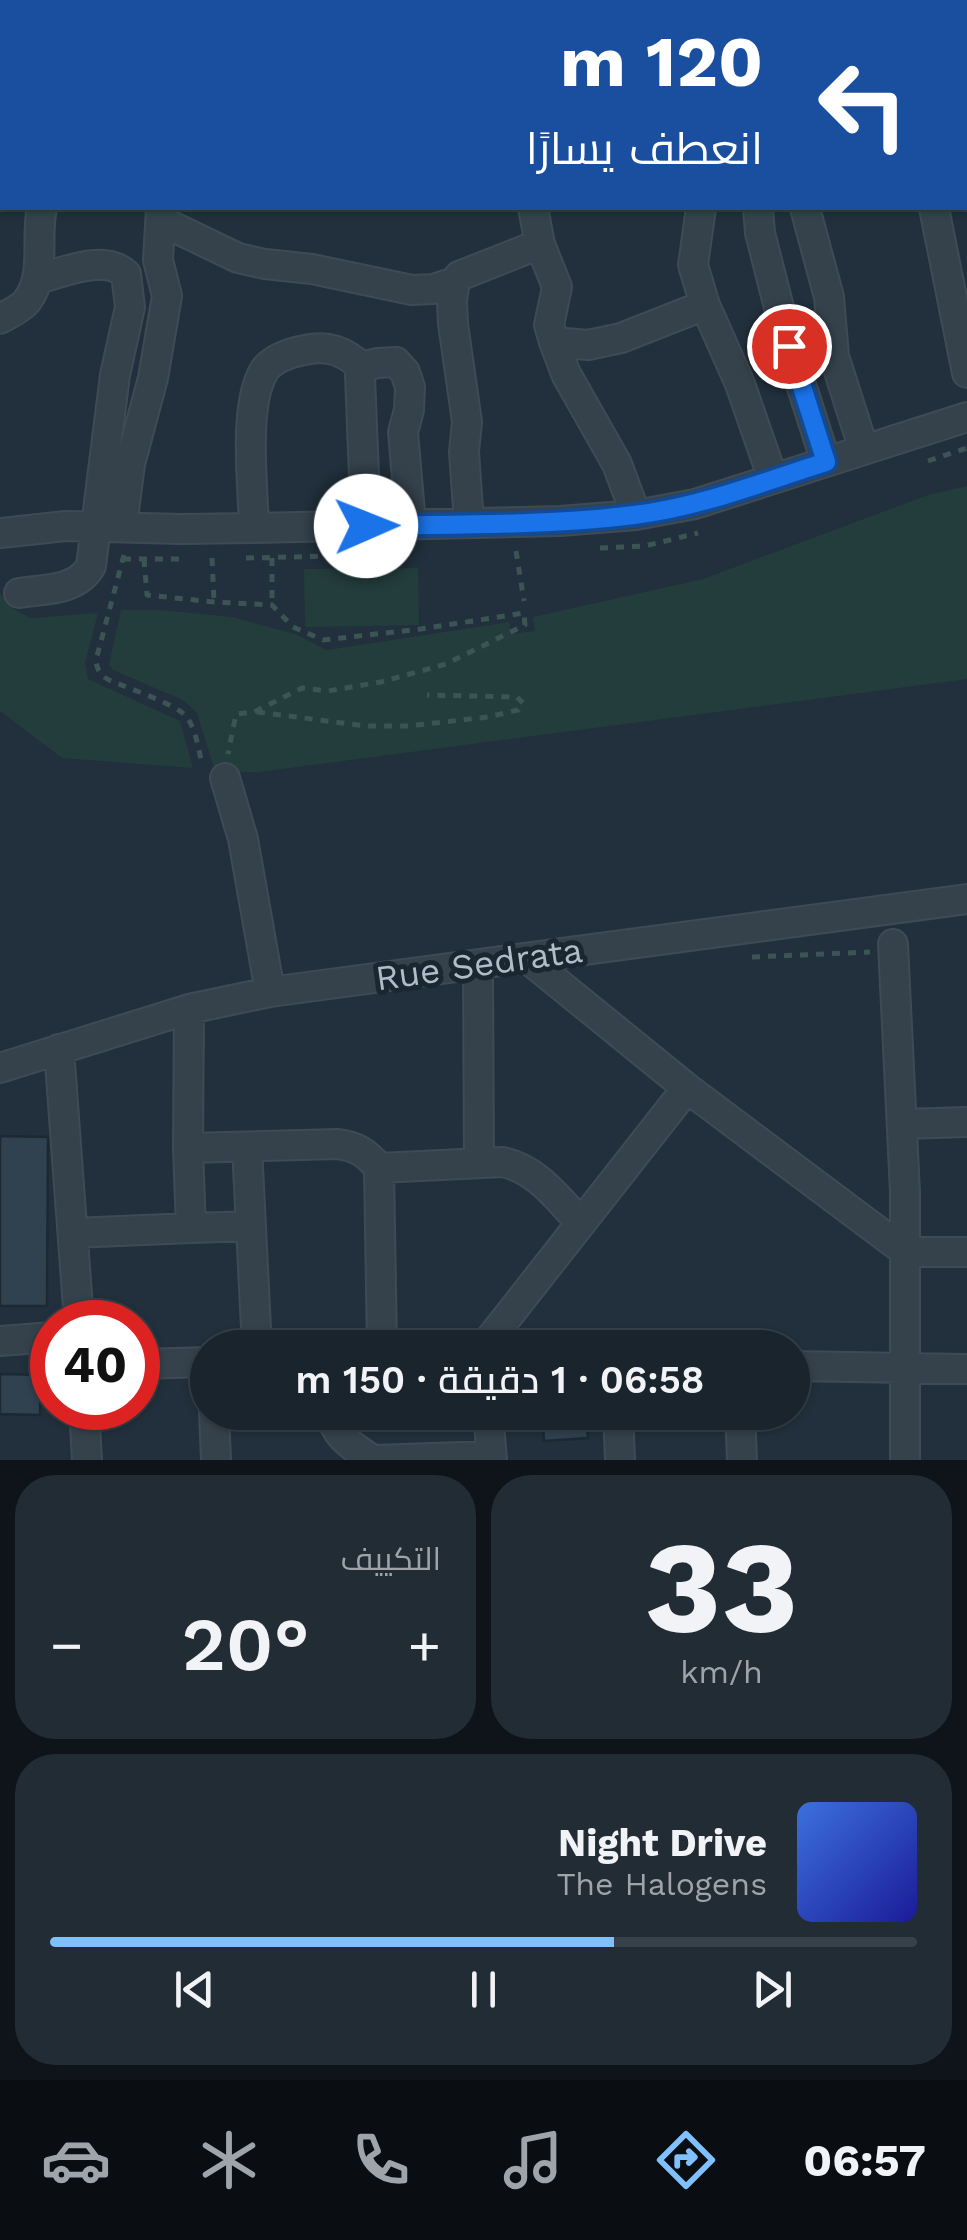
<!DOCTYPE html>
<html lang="ar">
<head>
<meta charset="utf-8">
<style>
  :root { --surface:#19242d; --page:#222c35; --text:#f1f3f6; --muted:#9fa4aa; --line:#374149; --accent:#80c1fd }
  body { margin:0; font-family:"Work Sans",Cairo,sans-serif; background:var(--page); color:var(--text); direction:rtl; height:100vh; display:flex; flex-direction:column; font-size:38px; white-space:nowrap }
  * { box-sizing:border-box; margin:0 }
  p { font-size:32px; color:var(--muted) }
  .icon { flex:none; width:55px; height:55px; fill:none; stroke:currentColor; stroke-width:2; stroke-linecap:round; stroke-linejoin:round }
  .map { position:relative; height:1460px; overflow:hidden; direction:ltr }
  .details { display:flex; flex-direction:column; gap:15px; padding:15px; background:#0e1419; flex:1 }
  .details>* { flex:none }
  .top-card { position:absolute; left:0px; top:0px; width:968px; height:210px; box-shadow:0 2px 8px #0004,0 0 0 2px var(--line); direction:rtl; background:#1a4fa0; color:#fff; overflow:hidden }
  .speed { position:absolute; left:30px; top:1300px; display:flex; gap:20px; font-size:50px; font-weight:700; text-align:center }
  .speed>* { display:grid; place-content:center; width:130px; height:130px; border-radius:50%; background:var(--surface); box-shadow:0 2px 8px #0004,0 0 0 2px var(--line); line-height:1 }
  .speed .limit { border:15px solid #d22; background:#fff; color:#111 }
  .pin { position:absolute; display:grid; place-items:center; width:85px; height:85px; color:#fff; margin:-42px; border:5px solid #fff; border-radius:50%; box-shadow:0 2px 10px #0007 }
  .me { position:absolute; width:110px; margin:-55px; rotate:89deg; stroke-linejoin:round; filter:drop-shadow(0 0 8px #0008) }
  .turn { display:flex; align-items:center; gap:35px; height:210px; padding:0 40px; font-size:45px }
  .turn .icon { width:130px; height:130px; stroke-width:2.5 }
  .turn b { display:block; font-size:70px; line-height:85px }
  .big { font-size:75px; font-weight:600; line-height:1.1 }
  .details .card { flex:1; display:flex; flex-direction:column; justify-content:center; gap:15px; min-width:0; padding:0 35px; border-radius:40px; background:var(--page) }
  .details .dial { align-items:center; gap:0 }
  .dial b { font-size:130px; line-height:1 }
  .song { display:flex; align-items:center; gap:30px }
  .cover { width:120px; height:120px; border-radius:15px; background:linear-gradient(135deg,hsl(220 70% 55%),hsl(240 70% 35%)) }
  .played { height:10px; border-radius:5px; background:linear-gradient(90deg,var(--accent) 65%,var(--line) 65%) }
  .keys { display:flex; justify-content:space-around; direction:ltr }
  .heat { display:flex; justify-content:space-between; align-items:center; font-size:55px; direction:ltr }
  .details .tiles { flex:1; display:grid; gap:15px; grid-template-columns:1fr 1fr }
  .card:last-child { grid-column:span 2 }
  .trip { position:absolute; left:190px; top:1330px; width:620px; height:100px; border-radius:50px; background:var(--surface); box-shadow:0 2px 8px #0004,0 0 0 2px var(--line); font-weight:600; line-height:100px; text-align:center; direction:rtl }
  .tabs { display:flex; height:160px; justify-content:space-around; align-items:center; background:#0a0e12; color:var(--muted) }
  .tabs .icon { width:70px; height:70px }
  .tabs .current { color:var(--accent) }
  .tabs b { font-size:45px; color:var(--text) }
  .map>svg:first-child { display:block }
</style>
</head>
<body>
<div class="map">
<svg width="967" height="1460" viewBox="0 0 967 1460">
  <rect width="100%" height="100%" fill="#21303c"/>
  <!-- green -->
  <path fill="#233d3c" d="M 967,486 L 967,679 L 259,772 L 215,771 L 197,713 L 183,700 L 113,670 L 109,664 L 121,610 L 161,610 L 232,617 L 295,634 L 327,650 L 509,622 L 511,634 L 535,631 L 533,617 L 703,579 L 928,495 Z
    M 418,568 L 419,625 L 305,627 L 304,569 Z
    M 0,593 L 13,609 L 31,618 L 98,613 L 85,663 L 88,679 L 180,721 L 193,768 L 62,758 L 0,711 Z"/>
  <!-- building -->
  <path fill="#304250" stroke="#1c2933" stroke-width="2.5" d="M 0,1136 L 48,1137 L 47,1306 L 0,1306 Z
    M 0,1374 L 41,1375 L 40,1415 L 0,1414 Z
    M 542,1412 L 586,1412 L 588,1438 L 544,1441 Z"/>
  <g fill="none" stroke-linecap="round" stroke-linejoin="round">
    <defs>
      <path id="minor" d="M 138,0 L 139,2
        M 314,0 L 315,2
        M 399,0 L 399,2
        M 490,0 L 491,2
        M 693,0 L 693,2
        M 768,0 L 768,2
        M 893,0 L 893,2
        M 70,2 L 70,0
        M 533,208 L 540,244 L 557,287 L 549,325 L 554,342 L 566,374 L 617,464 L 636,515
        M 701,208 L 693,265 L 705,305 L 740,384 L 773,479
        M 758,208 L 760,233 L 789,347 L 826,462
        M 805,208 L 829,297 L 834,356 L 864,450
        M 934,208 L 967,373
        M 161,221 L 238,258 L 265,264 L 312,269 L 412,290 L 433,289 L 455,282
        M 0,319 C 8,314 21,309 27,301 C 47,275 35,238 42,208
        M 554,342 L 588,345 L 621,338 L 705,305
        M 469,523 L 464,452 L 467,422 L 453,324 L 452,300 L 455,282 L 459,276 L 540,244
        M 366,526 L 360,376 L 362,367 L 377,363 L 396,362 L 405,372 L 410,387 L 409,410 L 403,432 L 411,524
        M 122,527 L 130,464 L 153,378 L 167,296 L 158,260 L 161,208
        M 254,528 C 253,486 243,406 264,371 C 271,359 292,352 305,350 C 329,345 344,351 362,367
        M 0,533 L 66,526 L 181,529 L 254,528 L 560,521 L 636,515 L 695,504 L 967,417
        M 19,593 C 44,589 77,591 91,566 L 115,375 L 130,307 L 126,274 C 104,254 64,272 38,279
        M 225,778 L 243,839 L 270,992
        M 893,944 L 905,1192 L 905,1460
        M 527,958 L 687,1088 L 906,1252 L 967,1252
        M 478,965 L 479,1163
        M 59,1049 L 79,1322
        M 0,1068 L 189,1009 L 270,992 L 967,899
        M 902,1124 L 967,1122
        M 247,1147 L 257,1348
        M 188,1148 L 189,1009
        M 379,1168 L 503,1162 C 538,1170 557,1198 581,1223
        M 191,1228 L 251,1226
        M 73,1233 L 191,1228 L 188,1148 L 337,1144 C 356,1146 367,1153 379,1168 L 382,1348
        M 0,1341 L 52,1337
        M 483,1348 L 687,1088
        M 138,1364 L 208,1362
        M 792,1366 L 967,1369
        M 84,1408 L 87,1460
        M 214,1412 L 216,1460
        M 331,1412 C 334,1437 354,1447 373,1460
        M 488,1412 L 492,1460
        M 618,1412 L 620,1460
        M 740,1412 L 742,1460
        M 374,1460 L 491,1456"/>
    </defs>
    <!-- minor casing -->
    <use href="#minor" stroke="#3e4b55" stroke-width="32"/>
    <!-- path -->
    <path stroke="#3c5554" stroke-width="5" stroke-dasharray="8 8" stroke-linecap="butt" d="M 928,461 L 967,448
      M 600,548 L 645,546 L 698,533
      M 516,551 L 524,601
      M 124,555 L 96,660 C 97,671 101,676 111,681 C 128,688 175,704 186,716 C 196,729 198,748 202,763
      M 212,558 L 214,602
      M 246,558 L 334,556
      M 272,558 L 272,605
      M 123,559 L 185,559
      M 144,559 L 147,595 L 214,602 L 272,605 L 293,627 L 323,640 L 421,629 L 524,613 L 525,625 L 446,664 L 381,682 L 328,691 L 302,688 L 254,712 L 236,714 L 228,754
      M 257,712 L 366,726 L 408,726 L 488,717 L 518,710 L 523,703 L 517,697 L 427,695
      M 752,957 L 870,952"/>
    <!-- minor -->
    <use href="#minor" stroke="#35424c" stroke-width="28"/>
  </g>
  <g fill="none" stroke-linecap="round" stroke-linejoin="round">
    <defs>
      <path id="route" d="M 366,526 C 455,524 546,526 634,515 C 700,507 763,482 826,462 L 789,346"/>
    </defs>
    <!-- route casing -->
    <use href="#route" stroke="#114b97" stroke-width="25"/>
    <!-- route -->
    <use href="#route" stroke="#1a73e8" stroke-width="18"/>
  </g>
  <g text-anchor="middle" stroke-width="10" stroke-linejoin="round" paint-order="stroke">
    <!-- street labels -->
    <g font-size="35" fill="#b0bcc8" stroke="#1a2731">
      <text transform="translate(479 964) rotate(-8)" y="12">Rue Sedrata</text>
    </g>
  </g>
</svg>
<div class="speed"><div class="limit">40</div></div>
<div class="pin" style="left:789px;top:346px;background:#d93025"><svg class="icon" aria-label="arrive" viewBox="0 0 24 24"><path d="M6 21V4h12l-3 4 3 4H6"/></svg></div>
<svg class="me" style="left:366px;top:526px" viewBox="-20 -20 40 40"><circle r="19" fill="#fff"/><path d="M0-13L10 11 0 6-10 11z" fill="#1a73e8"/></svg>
<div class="trip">06:58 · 1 دقيقة · 150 m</div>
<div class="top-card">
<div class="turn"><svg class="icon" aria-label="left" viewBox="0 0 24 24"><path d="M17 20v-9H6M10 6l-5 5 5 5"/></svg><div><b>120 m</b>انعطف يسارًا</div></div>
</div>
</div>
<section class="details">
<div class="tiles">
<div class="card dial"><b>33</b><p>km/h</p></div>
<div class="card"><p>التكييف</p>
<div class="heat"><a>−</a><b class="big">20°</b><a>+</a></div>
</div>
<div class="card">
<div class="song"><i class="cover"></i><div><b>Night Drive</b><p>The Halogens</p></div></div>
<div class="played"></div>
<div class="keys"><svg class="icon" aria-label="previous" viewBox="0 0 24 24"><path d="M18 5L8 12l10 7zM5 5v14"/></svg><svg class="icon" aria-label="pause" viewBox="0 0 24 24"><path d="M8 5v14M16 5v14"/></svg><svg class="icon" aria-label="next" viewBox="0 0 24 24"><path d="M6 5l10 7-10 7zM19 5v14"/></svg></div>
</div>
</div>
</section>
<nav class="tabs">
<b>06:57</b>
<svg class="icon current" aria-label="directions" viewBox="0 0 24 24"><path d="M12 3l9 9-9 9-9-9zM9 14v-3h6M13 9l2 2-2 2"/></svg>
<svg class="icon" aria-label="music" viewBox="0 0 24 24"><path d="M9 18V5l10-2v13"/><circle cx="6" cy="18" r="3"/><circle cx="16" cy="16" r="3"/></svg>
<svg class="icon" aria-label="phone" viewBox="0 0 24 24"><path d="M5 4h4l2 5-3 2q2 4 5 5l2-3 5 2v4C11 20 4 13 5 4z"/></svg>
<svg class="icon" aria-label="climate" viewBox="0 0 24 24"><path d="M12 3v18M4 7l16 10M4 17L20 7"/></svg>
<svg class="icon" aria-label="car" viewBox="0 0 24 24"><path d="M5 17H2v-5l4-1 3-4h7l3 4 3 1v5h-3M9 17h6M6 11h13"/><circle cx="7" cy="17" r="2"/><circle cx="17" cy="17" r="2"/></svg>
</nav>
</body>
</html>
